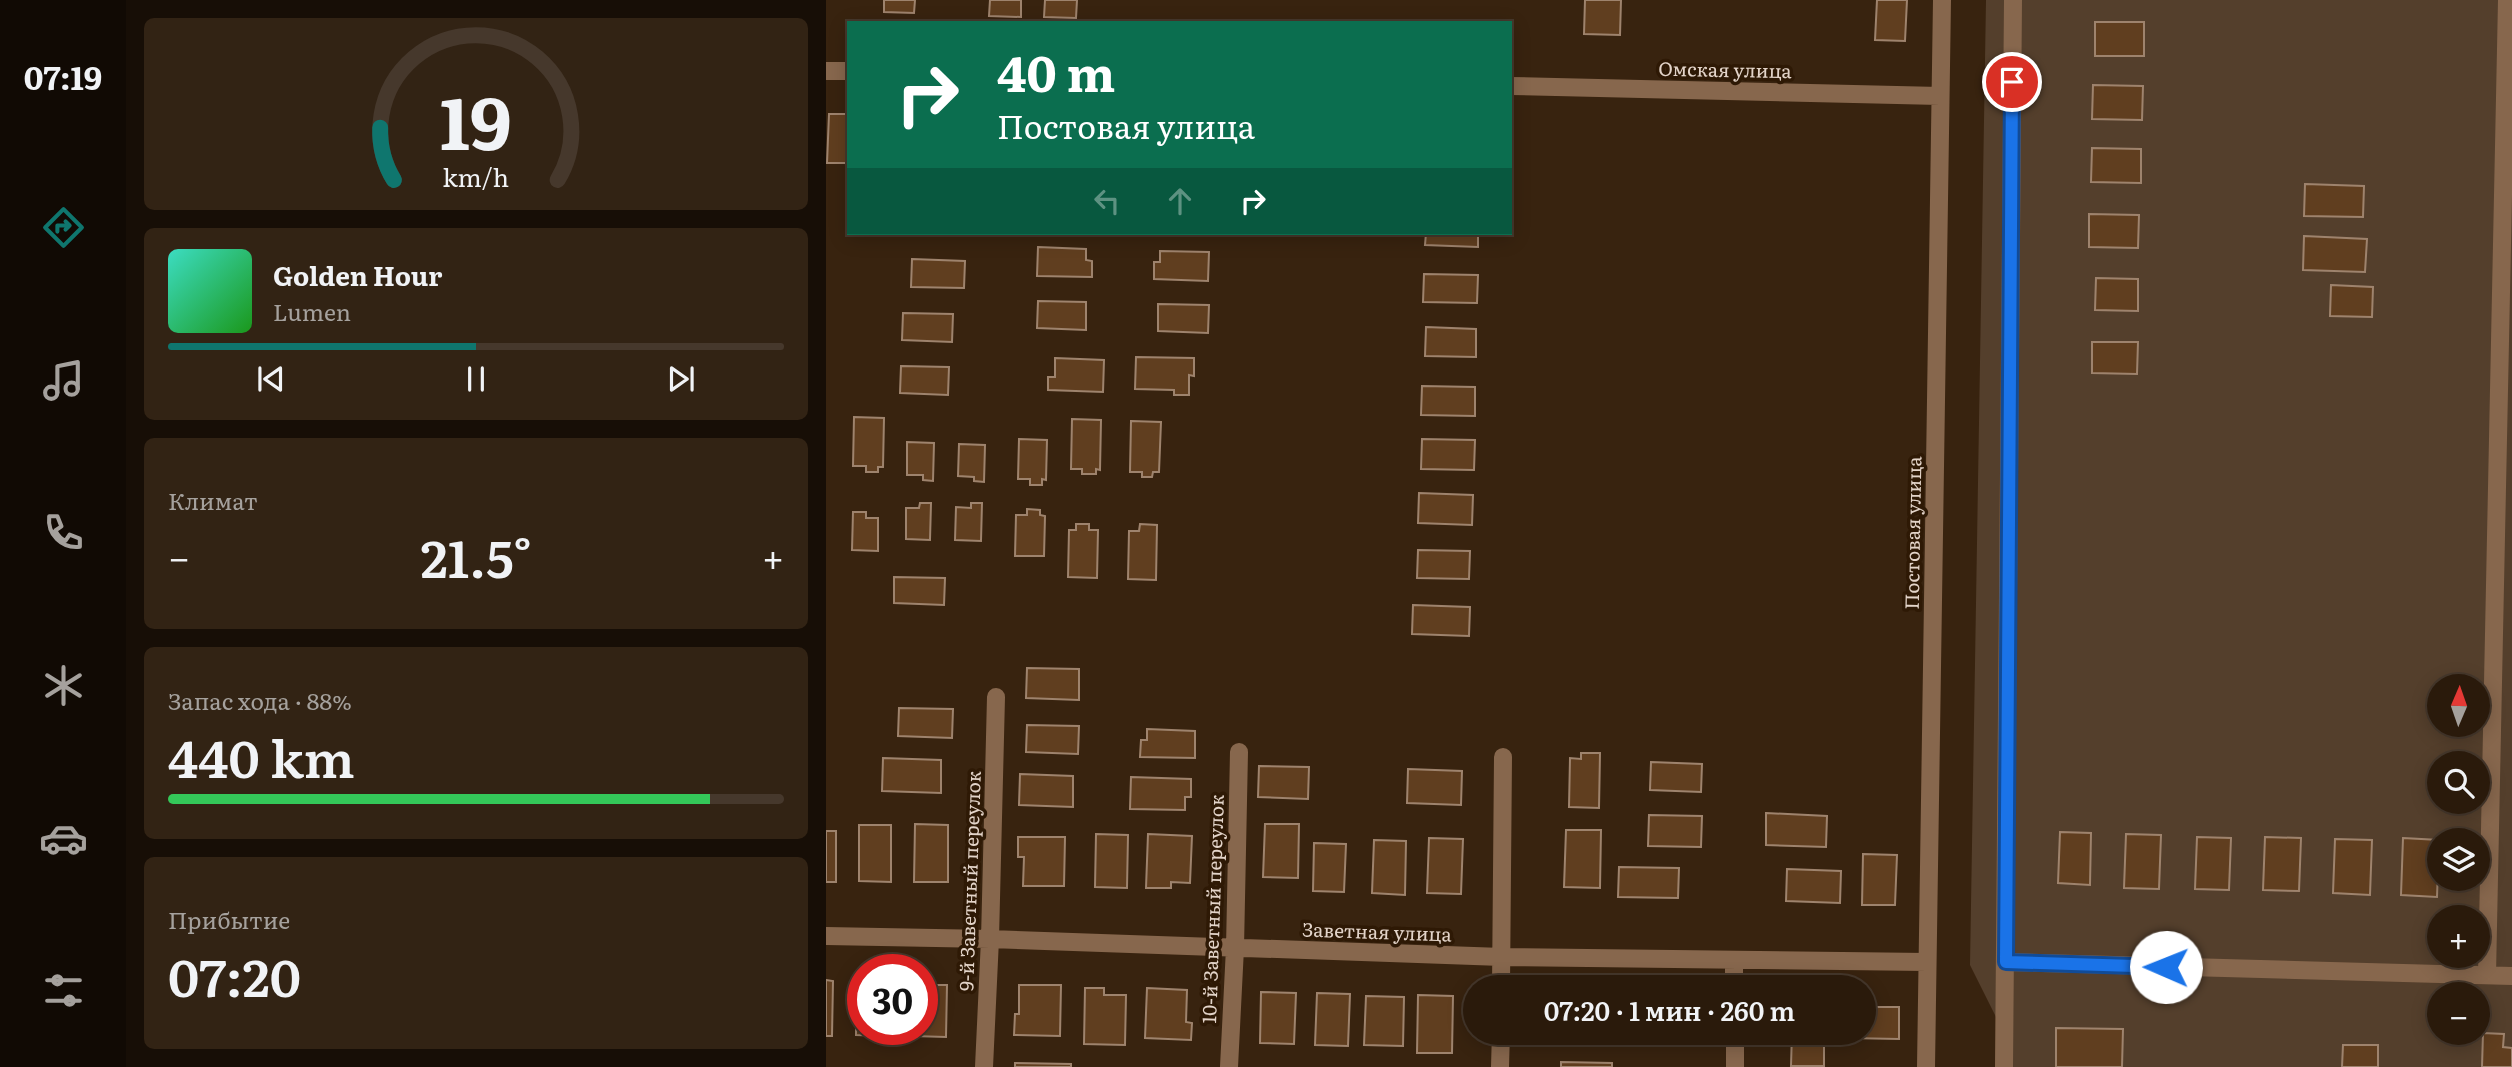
<!DOCTYPE html>
<html lang="ru">
<head>
<meta charset="utf-8">
<style>
  :root { --surface:#2a1a0b; --page:#322314; --text:#f1f3f6; --muted:#a5a19d; --line:#46382c; --accent:#0f766e }
  body { margin:0; font-family:Literata,serif; background:var(--page); color:var(--text); height:100vh; display:flex; flex-direction:column; font-size:26px; white-space:nowrap }
  * { box-sizing:border-box; margin:0 }
  p { font-size:23px; color:var(--muted) }
  .icon { flex:none; width:38px; height:38px; fill:none; stroke:currentColor; stroke-width:2; stroke-linecap:round; stroke-linejoin:round }
  .map { position:relative; flex:1; overflow:hidden }
  .side { display:flex; flex-direction:column; gap:18px; padding:18px; background:#170e06; width:700px }
  .side>* { flex:none }
  .top-card { position:absolute; left:21px; top:21px; width:665px; height:214px; border-radius:0px; box-shadow:0 4px 18px #0003,0 0 0 2px var(--line); background:#0b6e4f; color:#fff; overflow:hidden }
  .needle { width:46px; rotate:2deg }
  .controls { position:absolute; left:1601px; top:674px; display:grid; gap:14px }
  .controls a { display:grid; place-items:center; width:63px; height:63px; border-radius:50%; background:var(--surface); box-shadow:0 4px 18px #0003,0 0 0 2px var(--line); font-size:35px }
  .speed { position:absolute; left:21px; top:954px; display:flex; gap:14px; font-size:35px; font-weight:700; text-align:center }
  .speed>* { display:grid; place-content:center; width:91px; height:91px; border-radius:50%; background:var(--surface); box-shadow:0 4px 18px #0003,0 0 0 2px var(--line); line-height:1 }
  .speed .limit { border:10px solid #d22; background:#fff; color:#111 }
  .pin { position:absolute; display:grid; place-items:center; width:60px; height:60px; color:#fff; margin:-30px; border:4px solid #fff; border-radius:50%; box-shadow:0 2px 7px #0007 }
  .me { position:absolute; width:77px; margin:-38px; rotate:271deg; stroke-linejoin:round; filter:drop-shadow(0 0 5px #0008) }
  .turn { display:flex; align-items:center; gap:24px; height:147px; padding:0 35px; font-size:32px }
  .turn .icon { width:91px; height:91px; stroke-width:2.5 }
  .turn b { display:block; font-size:49px; line-height:60px }
  .lanes { display:flex; align-items:center; height:66px; padding:0 35px; background:#0003; justify-content:center; gap:35px; direction:ltr }
  .lanes .off { opacity:.35 }
  .big { font-size:52px; font-weight:600; line-height:1.1 }
  .side .widget { flex:1; display:flex; flex-direction:column; justify-content:center; gap:10px; min-width:0; padding:0 24px; border-radius:10px; background:var(--page) }
  .side .dial { align-items:center; gap:0 }
  .dial svg { height:182px; overflow:visible; fill:none; stroke:var(--line); stroke-width:7; stroke-linecap:round; text-anchor:middle }
  .dial text { fill:var(--text); stroke:none }
  .song { display:flex; align-items:center; gap:21px }
  .cover { width:84px; height:84px; border-radius:10px; background:linear-gradient(135deg,hsl(170 70% 55%),hsl(120 70% 35%)) }
  .played { height:7px; border-radius:4px; background:linear-gradient(90deg,var(--accent) 50%,var(--line) 50%) }
  .keys { display:flex; justify-content:space-around; direction:ltr }
  .heat { display:flex; justify-content:space-between; align-items:center; font-size:38px; direction:ltr }
  .charge { height:10px; border-radius:5px; background:linear-gradient(90deg,#34c759 88%,var(--line) 0) }
  .trip { position:absolute; left:637px; top:975px; width:413px; height:70px; border-radius:35px; background:var(--surface); box-shadow:0 4px 18px #0003,0 0 0 2px var(--line); font-weight:600; line-height:70px; text-align:center }
  main { display:flex; flex:1; min-height:0 }
  .tab-bar { display:flex; flex-direction:column; width:126px; justify-content:space-around; align-items:center; background:#110a04; color:var(--muted) }
  .tab-bar .icon { width:49px; height:49px }
  .tab-bar .active { color:var(--accent) }
  .tab-bar b { font-size:32px; color:var(--text) }
  .map>svg:first-child { display:block }
</style>
</head>
<body>
<main>
<nav class="tab-bar">
<b>07:19</b>
<svg class="icon active" aria-label="directions" viewBox="0 0 24 24"><path d="M12 3l9 9-9 9-9-9zM9 14v-3h6M13 9l2 2-2 2"/></svg>
<svg class="icon" aria-label="music" viewBox="0 0 24 24"><path d="M9 18V5l10-2v13"/><circle cx="6" cy="18" r="3"/><circle cx="16" cy="16" r="3"/></svg>
<svg class="icon" aria-label="phone" viewBox="0 0 24 24"><path d="M5 4h4l2 5-3 2q2 4 5 5l2-3 5 2v4C11 20 4 13 5 4z"/></svg>
<svg class="icon" aria-label="climate" viewBox="0 0 24 24"><path d="M12 3v18M4 7l16 10M4 17L20 7"/></svg>
<svg class="icon" aria-label="car" viewBox="0 0 24 24"><path d="M5 17H2v-5l4-1 3-4h7l3 4 3 1v5h-3M9 17h6M6 11h13"/><circle cx="7" cy="17" r="2"/><circle cx="17" cy="17" r="2"/></svg>
<svg class="icon" aria-label="filters" viewBox="0 0 24 24"><path d="M4 7h16M4 17h16"/><circle cx="9" cy="7" r="2"/><circle cx="15" cy="17" r="2"/></svg>
</nav>
<section class="side">
<div class="widget dial"><svg viewBox="0 0 100 80">
<path d="M14 69A42 42 0 1 1 86 69"/>
<path d="M14 69A42 42 0 0 1 8 46" stroke="#0f766e"/>
<text x="50" y="56" font-size="32" font-weight="700">19</text>
<text x="50" y="72" font-size="11">km/h</text>
</svg></div>
<div class="widget">
<div class="song"><i class="cover"></i><div><b>Golden Hour</b><p>Lumen</p></div></div>
<div class="played"></div>
<div class="keys"><svg class="icon" aria-label="previous" viewBox="0 0 24 24"><path d="M18 5L8 12l10 7zM5 5v14"/></svg><svg class="icon" aria-label="pause" viewBox="0 0 24 24"><path d="M8 5v14M16 5v14"/></svg><svg class="icon" aria-label="next" viewBox="0 0 24 24"><path d="M6 5l10 7-10 7zM19 5v14"/></svg></div>
</div>
<div class="widget"><p>Климат</p>
<div class="heat"><a>−</a><b class="big">21.5°</b><a>+</a></div>
</div>
<div class="widget"><p>Запас хода · 88%</p><b class="big">440 km</b><div class="charge"></div></div>
<div class="widget"><p>Прибытие</p><b class="big">07:20</b></div>
</section>
<div class="map">
<svg width="1686" height="1067" viewBox="0 0 1686 1067">
  <rect width="100%" height="100%" fill="#38230f"/>
  <!-- green -->
  <path fill="#543f2c" fill-rule="evenodd" d="M 1160,0 L 1686,0 L 1686,1067 L 1184,1067 L 1185,1047 L 1144,965 ZM 1614,686 L 1652,686 L 1652,724 L 1614,724 ZM 1614,763 L 1652,763 L 1652,802 L 1614,802 ZM 1614,840 L 1652,840 L 1652,878 L 1614,878 ZM 1614,917 L 1652,917 L 1652,956 L 1614,956 ZM 1614,994 L 1652,994 L 1652,1032 L 1614,1032 Z"/>
  <!-- building -->
  <path fill="#603e1f" stroke="#9e836d" stroke-width="2" d="M 58,0 L 89,0 L 88,13 L 58,12 Z
    M 164,0 L 195,0 L 195,17 L 163,16 Z
    M 219,0 L 251,0 L 250,18 L 218,17 Z
    M 759,0 L 795,0 L 794,35 L 758,34 Z
    M 1051,0 L 1081,0 L 1079,41 L 1049,40 Z
    M 1269,22 L 1318,22 L 1318,56 L 1269,56 Z
    M 1267,85 L 1317,86 L 1316,120 L 1266,119 Z
    M 3,114 L 23,114 L 23,163 L 1,163 Z
    M 1266,148 L 1315,149 L 1315,183 L 1265,182 Z
    M 1479,184 L 1538,186 L 1537,217 L 1478,216 Z
    M 1263,214 L 1313,215 L 1312,248 L 1263,247 Z
    M 86,233 L 138,233 L 138,235 L 86,234 Z
    M 600,233 L 652,233 L 652,247 L 599,245 Z
    M 1478,236 L 1541,239 L 1539,272 L 1477,270 Z
    M 212,247 L 260,249 L 260,260 L 266,261 L 266,277 L 211,276 Z
    M 334,251 L 383,252 L 382,281 L 328,279 L 328,262 L 334,262 Z
    M 86,259 L 139,261 L 138,288 L 85,287 Z
    M 598,274 L 652,275 L 651,303 L 597,302 Z
    M 1270,278 L 1312,279 L 1312,311 L 1269,310 Z
    M 1505,285 L 1547,287 L 1546,317 L 1504,316 Z
    M 212,301 L 260,302 L 260,330 L 211,328 Z
    M 332,304 L 383,305 L 382,333 L 332,331 Z
    M 77,313 L 127,314 L 126,342 L 76,340 Z
    M 600,327 L 650,329 L 650,357 L 599,356 Z
    M 1266,342 L 1312,342 L 1311,374 L 1266,373 Z
    M 310,357 L 368,358 L 368,376 L 363,375 L 363,395 L 348,395 L 348,390 L 309,389 Z
    M 229,358 L 278,360 L 277,392 L 222,390 L 222,377 L 229,377 Z
    M 75,366 L 123,367 L 122,395 L 74,393 Z
    M 596,386 L 649,387 L 649,416 L 595,415 Z
    M 28,417 L 58,418 L 57,467 L 52,467 L 52,472 L 40,472 L 40,466 L 27,466 Z
    M 246,419 L 275,420 L 274,470 L 270,469 L 270,474 L 256,474 L 256,469 L 245,469 Z
    M 305,421 L 335,422 L 333,472 L 327,472 L 326,477 L 316,477 L 316,472 L 304,472 Z
    M 193,439 L 221,440 L 220,480 L 216,479 L 216,485 L 204,485 L 204,479 L 192,479 Z
    M 596,439 L 649,440 L 648,470 L 595,469 Z
    M 81,442 L 108,443 L 107,481 L 97,480 L 97,475 L 81,475 Z
    M 133,444 L 159,445 L 158,482 L 148,481 L 148,477 L 132,476 Z
    M 593,493 L 647,495 L 646,525 L 592,523 Z
    M 94,503 L 105,503 L 104,540 L 80,539 L 80,508 L 93,508 Z
    M 145,503 L 156,503 L 155,541 L 129,540 L 130,507 L 145,508 Z
    M 201,509 L 214,510 L 214,515 L 219,516 L 218,556 L 189,556 L 190,515 L 201,515 Z
    M 27,512 L 40,512 L 40,518 L 52,518 L 52,551 L 26,550 Z
    M 250,524 L 263,524 L 263,530 L 272,530 L 271,578 L 242,577 L 243,530 L 250,530 Z
    M 314,524 L 331,525 L 330,580 L 302,579 L 303,531 L 313,531 Z
    M 592,550 L 644,551 L 643,579 L 591,578 Z
    M 68,577 L 119,578 L 118,605 L 68,603 Z
    M 587,605 L 644,607 L 643,636 L 586,634 Z
    M 201,668 L 253,669 L 253,700 L 200,698 Z
    M 73,708 L 127,709 L 126,738 L 72,736 Z
    M 201,725 L 253,726 L 252,754 L 200,752 Z
    M 321,729 L 369,731 L 369,758 L 314,757 L 315,740 L 321,740 Z
    M 755,753 L 774,753 L 773,808 L 743,807 L 744,758 L 755,759 Z
    M 57,758 L 115,760 L 115,793 L 56,791 Z
    M 825,762 L 876,764 L 875,792 L 824,790 Z
    M 433,766 L 483,767 L 482,799 L 432,797 Z
    M 582,769 L 636,771 L 635,805 L 581,803 Z
    M 194,774 L 247,776 L 247,807 L 193,805 Z
    M 305,777 L 365,779 L 365,797 L 359,797 L 359,810 L 304,809 Z
    M 940,813 L 1001,816 L 1000,847 L 940,845 Z
    M 823,815 L 876,816 L 875,847 L 822,846 Z
    M 89,824 L 122,825 L 122,882 L 88,882 Z
    M 439,824 L 473,824 L 472,878 L 437,877 Z
    M 33,825 L 65,825 L 65,882 L 33,881 Z
    M 740,830 L 775,830 L 774,888 L 738,887 Z
    M 0,831 L 10,831 L 10,882 L 0,882 Z
    M 1234,832 L 1265,833 L 1264,885 L 1232,883 Z
    M 270,834 L 302,835 L 301,888 L 269,887 Z
    M 322,834 L 366,836 L 364,883 L 345,882 L 345,888 L 320,888 Z
    M 1300,834 L 1335,835 L 1333,889 L 1298,888 Z
    M 192,837 L 239,837 L 238,886 L 197,886 L 198,857 L 192,857 Z
    M 1371,837 L 1405,838 L 1403,890 L 1369,889 Z
    M 1439,837 L 1475,838 L 1473,891 L 1437,890 Z
    M 603,838 L 637,839 L 635,894 L 601,893 Z
    M 1577,838 L 1613,840 L 1611,897 L 1575,895 Z
    M 1509,839 L 1546,840 L 1544,895 L 1507,893 Z
    M 548,840 L 580,841 L 579,895 L 546,893 Z
    M 488,843 L 520,844 L 518,892 L 487,891 Z
    M 1037,854 L 1071,855 L 1069,905 L 1036,905 Z
    M 793,867 L 853,868 L 852,898 L 792,897 Z
    M 961,869 L 1015,871 L 1014,903 L 960,901 Z
    M 0,980 L 7,981 L 6,1036 L 0,1036 Z
    M 30,982 L 37,982 L 37,1029 L 62,1029 L 62,1036 L 30,1035 Z
    M 96,985 L 121,985 L 120,1037 L 87,1036 L 87,1029 L 96,1029 Z
    M 193,985 L 235,985 L 234,1036 L 188,1035 L 189,1014 L 193,1014 Z
    M 259,988 L 278,988 L 278,995 L 300,995 L 299,1045 L 258,1044 Z
    M 321,988 L 361,990 L 360,1022 L 366,1023 L 365,1040 L 319,1038 Z
    M 435,992 L 470,993 L 468,1044 L 434,1043 Z
    M 491,993 L 524,994 L 522,1046 L 489,1045 Z
    M 592,995 L 627,996 L 626,1053 L 591,1053 Z
    M 540,996 L 578,997 L 577,1046 L 538,1045 Z
    M 1038,1007 L 1073,1007 L 1073,1039 L 1022,1038 L 1022,1032 L 1038,1032 Z
    M 1230,1028 L 1297,1029 L 1296,1067 L 1230,1067 Z
    M 740,1032 L 788,1032 L 788,1043 L 740,1042 Z
    M 820,1032 L 873,1032 L 873,1034 L 820,1033 Z
    M 966,1032 L 998,1032 L 998,1066 L 965,1066 Z
    M 1657,1033 L 1678,1034 L 1677,1047 L 1686,1048 L 1686,1067 L 1656,1067 Z
    M 1517,1045 L 1552,1045 L 1552,1067 L 1516,1067 Z
    M 735,1062 L 786,1063 L 786,1067 L 735,1067 Z
    M 189,1063 L 245,1064 L 245,1067 L 189,1067 Z"/>
  <g fill="none" stroke-linecap="round" stroke-linejoin="round">
    <!-- minor -->
    <path stroke="#87674d" stroke-width="18" d="M 0,71 L 23,71
      M 684,86 L 1114,96
      M 0,936 L 164,939 L 676,957 L 1101,962
      M 908,960 L 908,987
      M 1180,962 L 1686,976
      M 1661,975 L 1681,0
      M 675,987 L 677,757
      M 909,1032 L 909,1067
      M 158,1067 L 164,939 L 170,697
      M 403,1067 L 409,948 L 413,752
      M 674,1067 L 675,1032
      M 1100,1067 L 1116,0
      M 1178,1067 L 1187,0"/>
  </g>
  <g fill="none" stroke-linecap="round" stroke-linejoin="round">
    <defs>
      <path id="route" d="M 1186,82 L 1180,962 L 1340,967"/>
    </defs>
    <!-- route casing -->
    <use href="#route" stroke="#114b97" stroke-width="18"/>
    <!-- route -->
    <use href="#route" stroke="#1a73e8" stroke-width="12"/>
  </g>
  <g text-anchor="middle" stroke-width="7" stroke-linejoin="round" paint-order="stroke">
    <!-- street labels -->
    <g font-size="19" fill="#e3d4c9" stroke="#2e1905">
      <text transform="translate(899 70) rotate(1)" y="7">Омская улица</text>
      <text transform="translate(1087 533) rotate(-89)" y="7">Постовая улица</text>
      <text transform="translate(144 881) rotate(-88)" y="7">9-й Заветный переулок</text>
      <text transform="translate(387 909) rotate(-88)" y="7">10-й Заветный переулок</text>
      <text transform="translate(551 932) rotate(2)" y="7">Заветная улица</text>
    </g>
  </g>
</svg>
<div class="controls">
<a><svg class="needle" viewBox="-14 -14 28 28"><path d="M0-13l5 13h-10z" fill="#e53935"/><path d="M0 13l5-13h-10z" fill="#a5a19d"/></svg></a>
<a><svg class="icon" aria-label="search" viewBox="0 0 24 24"><circle cx="10" cy="10" r="6"/><path d="M15 15l6 6"/></svg></a>
<a><svg class="icon" aria-label="layers" viewBox="0 0 24 24"><path d="M12 4l9 5-9 5-9-5zM3 14l9 5 9-5"/></svg></a>
<a>+</a>
<a>−</a>
</div>
<div class="speed"><div class="limit">30</div></div>
<div class="pin" style="left:1186px;top:82px;background:#d93025"><svg class="icon" aria-label="arrive" viewBox="0 0 24 24"><path d="M6 21V4h12l-3 4 3 4H6"/></svg></div>
<svg class="me" style="left:1340px;top:967px" viewBox="-20 -20 40 40"><circle r="19" fill="#fff"/><path d="M0-13L10 11 0 6-10 11z" fill="#1a73e8"/></svg>
<div class="trip">07:20 · 1 мин · 260 m</div>
<div class="top-card">
<div class="turn"><svg class="icon" aria-label="right" viewBox="0 0 24 24"><path d="M7 20v-9h11M14 6l5 5-5 5"/></svg><div><b>40 m</b>Постовая улица</div></div>
<div class="lanes"><svg class="icon off" aria-label="left" viewBox="0 0 24 24"><path d="M17 20v-9H6M10 6l-5 5 5 5"/></svg><svg class="icon off" aria-label="ahead" viewBox="0 0 24 24"><path d="M12 20V5M6 11l6-6 6 6"/></svg><svg class="icon" aria-label="right" viewBox="0 0 24 24"><path d="M7 20v-9h11M14 6l5 5-5 5"/></svg></div>
</div>
</div>
</main>
</body>
</html>
